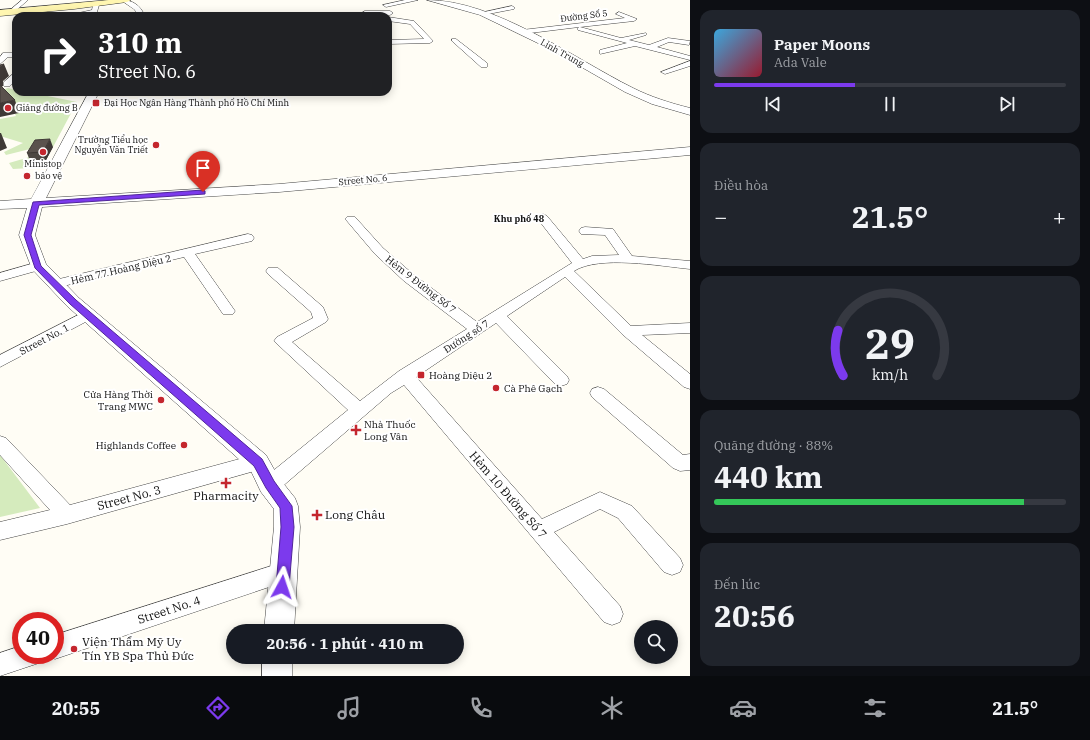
<!DOCTYPE html>
<html lang="vi">
<head>
<meta charset="utf-8">
<style>
  :root { --surface:#171b24; --page:#20242c; --text:#f1f3f6; --muted:#9ea1a6; --line:#363941; --accent:#7c3aed }
  body { margin:0; font-family:"IBM Plex Serif",serif; background:var(--page); color:var(--text); height:100vh; display:flex; flex-direction:column; font-size:15px; white-space:nowrap }
  * { box-sizing:border-box; margin:0 }
  p { font-size:13px; color:var(--muted) }
  .icon { flex:none; width:22px; height:22px; fill:none; stroke:currentColor; stroke-width:2; stroke-linecap:round; stroke-linejoin:round }
  .map { position:relative; flex:1; overflow:hidden }
  .panel { display:flex; flex-direction:column; gap:10px; padding:10px; background:#0d0f14; width:400px }
  .panel>* { flex:none }
  .guide { position:absolute; left:12px; top:12px; width:380px; height:84px; border-radius:12px; box-shadow:0 2px 10px #0003; background:#202124; color:#fff; overflow:hidden }
  .fabs { position:absolute; left:634px; top:620px; display:grid; gap:8px }
  .fabs a { display:grid; place-items:center; width:44px; height:44px; border-radius:50%; background:var(--surface); box-shadow:0 2px 10px #0003; font-size:20px }
  .speed { position:absolute; left:12px; top:612px; display:flex; gap:8px; font-size:20px; font-weight:700; text-align:center }
  .speed>* { display:grid; place-content:center; width:52px; height:52px; border-radius:50%; background:var(--surface); box-shadow:0 2px 10px #0003; line-height:1 }
  .speed .limit { border:6px solid #d22; background:#fff; color:#111 }
  .pin { position:absolute; display:grid; place-items:center; width:34px; height:34px; color:#fff; margin:-41px -17px; border-radius:50% 50% 50% 0; rotate:-45deg; box-shadow:0 0 4px #0007 }
  .pin .icon { rotate:45deg }
  .me { position:absolute; width:44px; margin:-22px; rotate:5deg; stroke-linejoin:round; filter:drop-shadow(0 0 3px #0008) }
  .turn { display:flex; align-items:center; gap:14px; height:84px; padding:0 20px; font-size:18px }
  .turn .icon { width:52px; height:52px; stroke-width:2.5 }
  .turn b { display:block; font-size:28px; line-height:34px }
  .big { font-size:30px; font-weight:700; line-height:1.1 }
  .panel .widget { flex:1; display:flex; flex-direction:column; justify-content:center; gap:6px; min-width:0; padding:0 14px; border-radius:12px; background:var(--page) }
  .panel .dial { align-items:center; gap:0 }
  .dial svg { height:104px; overflow:visible; fill:none; stroke:var(--line); stroke-width:7; stroke-linecap:round; text-anchor:middle }
  .dial text { fill:var(--text); stroke:none }
  .song { display:flex; align-items:center; gap:12px }
  .cover { width:48px; height:48px; border-radius:6px; background:linear-gradient(135deg,hsl(200 70% 55%),hsl(350 70% 35%)) }
  .played { height:4px; border-radius:2px; background:linear-gradient(90deg,var(--accent) 40%,var(--line) 40%) }
  .keys { display:flex; justify-content:space-around; direction:ltr }
  .heat { display:flex; justify-content:space-between; align-items:center; font-size:22px; direction:ltr }
  .charge { height:6px; border-radius:3px; background:linear-gradient(90deg,#34c759 88%,var(--line) 0) }
  .trip { position:absolute; left:226px; top:624px; width:238px; height:40px; border-radius:20px; background:var(--surface); box-shadow:0 2px 10px #0003; font-weight:700; line-height:40px; text-align:center }
  .tab-bar { display:flex; height:64px; justify-content:space-around; align-items:center; background:#090b0e; color:var(--muted) }
  .tab-bar .icon { width:28px; height:28px }
  .tab-bar .current { color:var(--accent) }
  .tab-bar b { font-size:18px; color:var(--text) }
  main { display:flex; flex:1; min-height:0 }
  .map>svg:first-child { display:block }
</style>
</head>
<body>
<main>
<div class="map">
<svg width="690" height="676" viewBox="0 0 690 676">
  <rect width="100%" height="100%" fill="#fffdf5"/>
  <!-- green -->
  <path fill="#d5ebbd" d="M 8,88 L 16,90 L 16,92 L 28,92 L 77,102 L 53,147 L 38,147 L 6,155 L 4,152 L 23,143 L 0,136 L 0,119 L 16,116 L 15,114 L 21,112 L 2,90 Z
    M 33,156 L 30,160 L 35,160 L 31,168 L 13,169 L 9,163 Z
    M 0,455 L 40,508 L 0,517 Z"/>
  <g fill="none" stroke-linecap="round" stroke-linejoin="round">
    <defs>
      <path id="minor" d="M 22,0 L 28,0 L 13,13 L 9,13 L 9,11 Z
        M 405,0 L 418,0 L 386,7 L 383,5 Z
        M 96,3 L 99,5 L 97,12 L 78,16 L 65,16 L 92,10 L 93,5 Z
        M 512,6 L 515,8 L 514,9 L 483,15 L 480,13 Z
        M 365,11 L 390,11 L 393,13 L 390,15 L 363,14 L 362,13 Z
        M 619,12 L 637,19 L 634,21 L 580,27 L 621,38 L 646,33 L 646,35 L 629,40 L 649,45 L 668,38 L 690,41 L 689,45 L 669,42 L 657,47 L 690,56 L 690,60 L 635,46 L 600,54 L 600,50 L 627,43 L 578,30 L 577,29 L 579,27 L 522,34 L 519,32 L 522,30 L 625,18 L 616,14 Z
        M 388,17 L 414,21 L 433,41 L 430,43 L 388,44 L 388,40 L 424,39 L 410,24 L 388,21 Z
        M 452,39 L 456,39 L 487,63 L 487,67 L 481,67 L 452,41 Z
        M 3,53 L 16,53 L 16,57 L 8,57 L 0,64 L 0,57 Z
        M 690,61 L 690,66 L 665,74 L 661,72 Z
        M 13,74 L 16,74 L 16,80 L 10,86 L 4,86 L 4,82 Z
        M 543,214 L 547,216 L 583,259 L 592,256 L 619,255 L 605,235 L 581,234 L 579,231 L 581,228 L 585,227 L 613,229 L 632,256 L 690,261 L 690,269 C 660,266 599,255 574,271 L 631,326 L 690,323 L 690,333 L 642,335 L 690,374 L 690,389 L 684,387 L 622,334 L 565,277 L 507,316 L 567,376 L 569,380 L 567,384 L 561,386 L 555,384 L 496,323 L 416,377 L 542,519 L 600,492 L 632,506 L 680,558 L 683,565 L 680,572 L 672,575 L 664,572 L 618,518 L 600,509 L 554,532 L 620,606 L 623,614 L 620,622 L 612,625 L 604,622 L 404,385 L 391,393 L 277,491 L 270,493 L 263,491 L 260,485 L 263,479 L 348,410 L 274,341 L 277,337 L 313,318 L 311,312 L 268,274 L 266,271 L 268,268 L 278,268 L 323,307 L 328,319 L 326,322 L 292,342 L 360,401 L 399,371 L 467,329 L 404,281 L 375,254 L 347,221 L 345,219 L 347,217 L 355,217 L 383,248 L 414,275 L 477,322 L 572,263 L 537,218 Z
        M 248,234 L 252,235 L 254,238 L 252,241 L 195,254 L 235,311 L 233,314 L 223,314 L 184,257 L 55,288 L 50,287 L 48,284 L 50,281 L 55,280 Z
        M 38,262 L 43,263 L 45,266 L 43,269 L 0,281 L 0,273 Z
        M 88,310 L 93,312 L 95,315 L 93,318 L 0,367 L 0,355 Z
        M 598,387 L 604,389 L 683,455 L 690,454 L 690,470 L 680,471 L 673,468 L 592,397 L 590,393 L 592,389 Z
        M 0,436 L 6,438 L 70,505 L 258,454 L 265,457 L 267,462 L 265,467 L 258,470 L 67,524 L 0,540 L 0,522 L 50,510 L 0,455 Z
        M 284,562 L 292,565 L 295,572 L 292,579 L 284,582 L 55,659 L 47,655 L 55,655 L 55,635 Z
        M 21,646 L 21,655 L 43,655 L 39,663 L 0,676 L 0,653 Z"/>
      <path id="tertiary" d="M 121,0 C 133,0 140,5 145,16 L 137,16 L 135,10 Z
        M 427,0 C 495,0 573,58 633,88 C 651,97 670,103 690,108 L 690,115 L 652,104 L 625,92 L 550,49 L 480,15 Z
        M 89,92 L 99,92 L 46,198 L 279,184 L 690,147 L 690,155 L 279,192 L 42,207 L 35,235 L 46,264 L 79,298 L 266,455 L 279,478 L 295,498 L 298,506 L 300,527 L 294,631 L 264,631 L 274,527 L 274,509 L 261,492 L 250,469 L 67,306 L 32,269 L 19,235 L 27,208 L 0,209 L 0,201 L 31,199 Z
        M 262,657 L 292,657 L 292,676 L 262,676 Z"/>
      <path id="secondary" d="M 109,0 L 131,0 L 127,2 L 74,9 L 0,16 L 0,10 Z"/>
    </defs>
    <!-- minor casing -->
    <use href="#minor" stroke="#444" stroke-width="1"/>
    <!-- tertiary casing -->
    <use href="#tertiary" stroke="#444" stroke-width="1"/>
    <!-- secondary casing -->
    <use href="#secondary" stroke="#333" stroke-width="1"/>
    <!-- minor -->
    <use href="#minor" fill="#fff" fill-rule="evenodd"/>
    <!-- tertiary -->
    <use href="#tertiary" fill="#fff" fill-rule="evenodd"/>
    <!-- secondary -->
    <use href="#secondary" fill="#fff6b0" fill-rule="evenodd"/>
  </g>
  <!-- wall -->
  <path fill="#4d4742" d="M 53,147 L 46,160 L 30,161 L 27,153 Z"/>
  <!-- shaded-wall -->
  <path fill="#3f3936" d="M 4,64 L 9,76 L 3,81 L 3,86 L 0,88 L 0,68 Z
    M 15,100 L 19,113 L 0,117 L 0,103 Z
    M 0,133 L 1,133 L 7,148 L 0,151 Z
    M 50,139 L 53,147 L 46,160 L 43,152 Z"/>
  <!-- building -->
  <path fill="#5a524d" stroke="#3f3936" d="M 4,64 L 0,68 L 0,65 Z
    M 0,85 L 15,100 L 0,103 Z
    M 50,139 L 43,152 L 27,153 L 35,140 Z"/>
  <!-- route -->
  <path fill="#7c3aed" stroke="#51269a" d="M 203,190 L 205,191 L 205,194 L 39,205 L 31,235 L 41,266 L 76,300 L 262,459 L 274,481 L 292,506 L 294,527 L 289,587 L 287,592 L 282,594 L 278,592 L 276,587 L 281,527 L 280,508 L 266,488 L 254,466 L 70,304 L 35,268 L 24,235 L 33,202 Z"/>
  <!-- markers -->
  <g fill="#c4262e" stroke="#fff" stroke-width="1.5">
    <rect x="92" y="99" width="8" height="8" rx="2"/>
    <circle cx="8" cy="108" r="4"/>
    <circle cx="156" cy="145" r="4"/>
    <circle cx="43" cy="152" r="4"/>
    <circle cx="27" cy="176" r="4"/>
    <rect x="417" y="371" width="8" height="8" rx="2"/>
    <circle cx="496" cy="388" r="4"/>
    <circle cx="161" cy="400" r="4"/>
    <path d="M354 424h4v4h4v4h-4v4h-4v-4h-4v-4h4z"/>
    <circle cx="184" cy="445" r="4"/>
    <path d="M224 477h4v4h4v4h-4v4h-4v-4h-4v-4h4z"/>
    <path d="M315 509h4v4h4v4h-4v4h-4v-4h-4v-4h4z"/>
    <circle cx="74" cy="649" r="4"/>
  </g>
  <g text-anchor="middle" stroke-width="4" stroke-linejoin="round" paint-order="stroke">
    <!-- far-street labels -->
    <g font-size="9" fill="#111" stroke="#fff">
      <text transform="translate(584 16) rotate(-7)" y="3">Đường Số 5</text>
      <text transform="translate(562 53) rotate(29)" y="3">Linh Trung</text>
      <text transform="translate(363 180) rotate(-5)" y="3">Street No. 6</text>
    </g>
    <!-- far-poi labels -->
    <g font-size="9" fill="#111" stroke="#fff" text-anchor="start">
      <text x="104" y="106">Đại Học Ngân Hàng Thành phố Hồ Chí Minh</text>
      <text x="16" y="111">Giảng đường B</text>
      <text x="148" y="143" text-anchor="end">Trường Tiểu học<tspan x="148" dy="10">Nguyễn Văn Triết</tspan></text>
      <text x="43" y="167" text-anchor="middle">Ministop</text>
      <text x="35" y="179">bảo vệ</text>
    </g>
    <!-- far-neighbourhood labels -->
    <g font-size="9" font-weight="bold" fill="#111" stroke="#fff">
      <text x="519" y="222">Khu phố 48</text>
    </g>
    <!-- street labels -->
    <g font-size="10" fill="#111" stroke="#fff">
      <text transform="translate(121 269) rotate(-13)" y="4">Hẻm 77 Hoàng Diệu 2</text>
      <text transform="translate(421 284) rotate(38)" y="4">Hẻm 9 Đường Số 7</text>
      <text transform="translate(466 336) rotate(-33)" y="4">Đường số 7</text>
      <text transform="translate(44 339) rotate(-28)" y="4">Street No. 1</text>
    </g>
    <!-- poi labels -->
    <g font-size="10" fill="#111" stroke="#fff" text-anchor="start">
      <text x="429" y="379">Hoàng Diệu 2</text>
      <text x="504" y="392">Cà Phê Gạch</text>
      <text x="153" y="398" text-anchor="end">Cửa Hàng Thời<tspan x="153" dy="12">Trang MWC</tspan></text>
      <text x="364" y="428">Nhà Thuốc<tspan x="364" dy="12">Long Vân</tspan></text>
      <text x="176" y="449" text-anchor="end">Highlands Coffee</text>
    </g>
    <!-- near-street labels -->
    <g font-size="12" fill="#111" stroke="#fff">
      <text transform="translate(508 495) rotate(49)" y="4">Hẻm 10 Đường Số 7</text>
      <text transform="translate(129 498) rotate(-15)" y="4">Street No. 3</text>
      <text transform="translate(169 610) rotate(-18)" y="4">Street No. 4</text>
    </g>
    <!-- near-poi labels -->
    <g font-size="12" fill="#111" stroke="#fff" text-anchor="start">
      <text x="226" y="500" text-anchor="middle">Pharmacity</text>
      <text x="325" y="519">Long Châu</text>
      <text x="82" y="646">Viện Thẩm Mỹ Uy<tspan x="82" dy="14">Tín YB Spa Thủ Đức</tspan></text>
    </g>
  </g>
</svg>
<div class="fabs">
<a><svg class="icon" aria-label="search" viewBox="0 0 24 24"><circle cx="10" cy="10" r="6"/><path d="M15 15l6 6"/></svg></a>
</div>
<div class="speed"><div class="limit">40</div></div>
<div class="pin" style="left:203px;top:192px;background:#d93025"><svg class="icon" aria-label="arrive" viewBox="0 0 24 24"><path d="M6 21V4h12l-3 4 3 4H6"/></svg></div>
<svg class="me" style="left:282px;top:587px" viewBox="-20 -20 40 40"><path d="M0-17L14 15 0 8-14 15z" fill="#7c3aed" stroke="#fff" stroke-width="4"/></svg>
<div class="trip">20:56 · 1 phút · 410 m</div>
<div class="guide">
<div class="turn"><svg class="icon" aria-label="right" viewBox="0 0 24 24"><path d="M7 20v-9h11M14 6l5 5-5 5"/></svg><div><b>310 m</b>Street No. 6</div></div>
</div>
</div>
<section class="panel">
<div class="widget">
<div class="song"><i class="cover"></i><div><b>Paper Moons</b><p>Ada Vale</p></div></div>
<div class="played"></div>
<div class="keys"><svg class="icon" aria-label="previous" viewBox="0 0 24 24"><path d="M18 5L8 12l10 7zM5 5v14"/></svg><svg class="icon" aria-label="pause" viewBox="0 0 24 24"><path d="M8 5v14M16 5v14"/></svg><svg class="icon" aria-label="next" viewBox="0 0 24 24"><path d="M6 5l10 7-10 7zM19 5v14"/></svg></div>
</div>
<div class="widget"><p>Điều hòa</p>
<div class="heat"><a>−</a><b class="big">21.5°</b><a>+</a></div>
</div>
<div class="widget dial"><svg viewBox="0 0 100 80">
<path d="M14 69A42 42 0 1 1 86 69"/>
<path d="M14 69A42 42 0 0 1 10 34" stroke="#7c3aed"/>
<text x="50" y="56" font-size="32" font-weight="700">29</text>
<text x="50" y="72" font-size="11">km/h</text>
</svg></div>
<div class="widget"><p>Quãng đường · 88%</p><b class="big">440 km</b><div class="charge"></div></div>
<div class="widget"><p>Đến lúc</p><b class="big">20:56</b></div>
</section>
</main>
<nav class="tab-bar">
<b>20:55</b>
<svg class="icon current" aria-label="directions" viewBox="0 0 24 24"><path d="M12 3l9 9-9 9-9-9zM9 14v-3h6M13 9l2 2-2 2"/></svg>
<svg class="icon" aria-label="music" viewBox="0 0 24 24"><path d="M9 18V5l10-2v13"/><circle cx="6" cy="18" r="3"/><circle cx="16" cy="16" r="3"/></svg>
<svg class="icon" aria-label="phone" viewBox="0 0 24 24"><path d="M5 4h4l2 5-3 2q2 4 5 5l2-3 5 2v4C11 20 4 13 5 4z"/></svg>
<svg class="icon" aria-label="climate" viewBox="0 0 24 24"><path d="M12 3v18M4 7l16 10M4 17L20 7"/></svg>
<svg class="icon" aria-label="car" viewBox="0 0 24 24"><path d="M5 17H2v-5l4-1 3-4h7l3 4 3 1v5h-3M9 17h6M6 11h13"/><circle cx="7" cy="17" r="2"/><circle cx="17" cy="17" r="2"/></svg>
<svg class="icon" aria-label="filters" viewBox="0 0 24 24"><path d="M4 7h16M4 17h16"/><circle cx="9" cy="7" r="2"/><circle cx="15" cy="17" r="2"/></svg>
<b>21.5°</b>
</nav>
</body>
</html>
